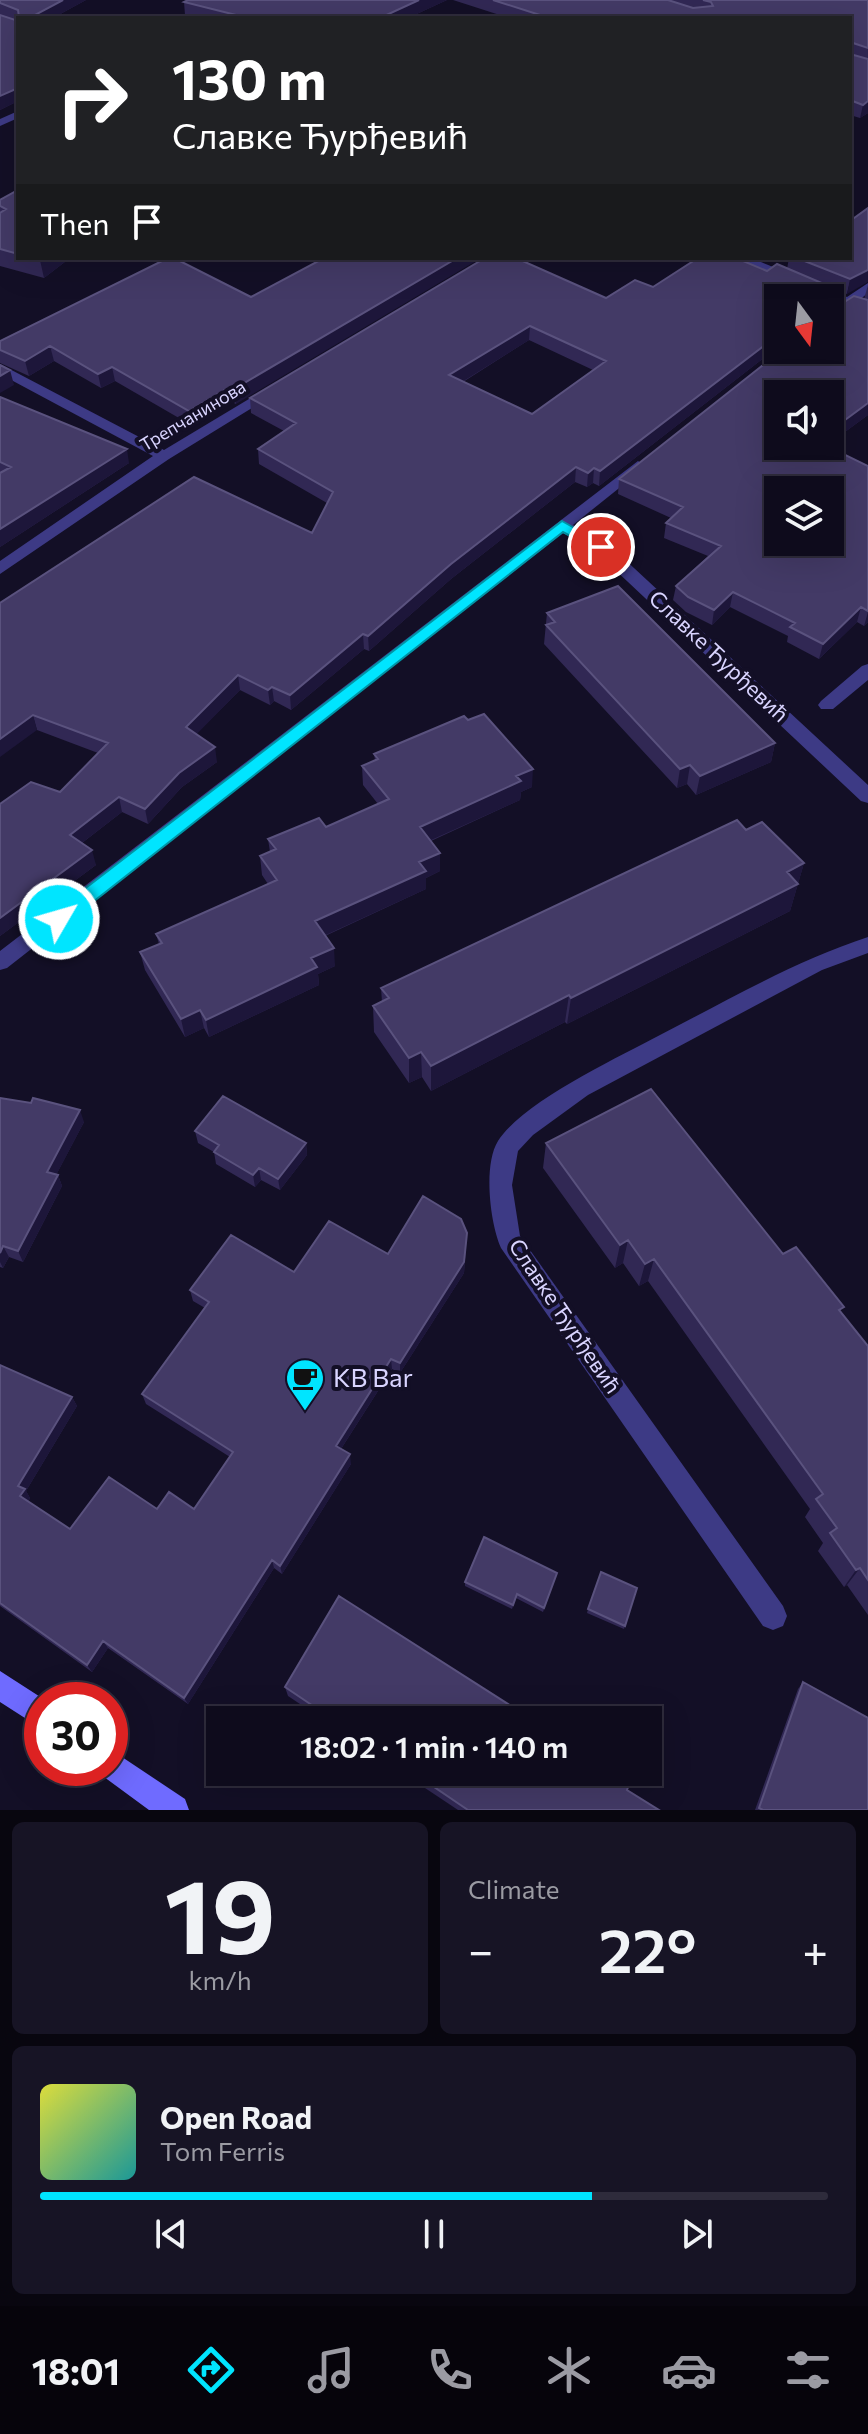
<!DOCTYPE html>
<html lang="en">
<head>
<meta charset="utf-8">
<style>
  :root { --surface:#0e0b1c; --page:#171425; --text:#f1f3f6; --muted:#9b9ba3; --line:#2e2b3b; --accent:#00e5ff }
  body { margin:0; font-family:Commissioner,sans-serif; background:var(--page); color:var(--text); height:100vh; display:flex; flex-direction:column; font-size:30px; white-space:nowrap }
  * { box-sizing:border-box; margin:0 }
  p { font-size:26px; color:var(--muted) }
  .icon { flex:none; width:44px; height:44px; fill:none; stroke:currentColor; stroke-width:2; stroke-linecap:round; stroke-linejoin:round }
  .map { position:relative; height:1810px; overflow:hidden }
  .side { display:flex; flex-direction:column; gap:12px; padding:12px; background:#08060f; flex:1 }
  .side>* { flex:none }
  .hud { position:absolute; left:16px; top:16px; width:836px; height:244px; border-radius:0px; box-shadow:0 8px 32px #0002,0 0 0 2px var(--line); background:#202124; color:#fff; overflow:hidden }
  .needle { width:52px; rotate:165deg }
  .controls { position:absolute; left:764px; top:284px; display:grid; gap:16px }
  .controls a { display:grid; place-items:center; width:80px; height:80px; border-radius:0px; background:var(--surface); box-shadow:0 8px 32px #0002,0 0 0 2px var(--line); font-size:40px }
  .speed { position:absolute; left:24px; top:1682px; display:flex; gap:16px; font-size:40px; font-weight:700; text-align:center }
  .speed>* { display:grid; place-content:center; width:104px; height:104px; border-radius:50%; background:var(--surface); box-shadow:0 8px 32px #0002,0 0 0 2px var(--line); line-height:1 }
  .speed .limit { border:12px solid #d22; background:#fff; color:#111 }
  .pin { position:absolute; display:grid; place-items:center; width:68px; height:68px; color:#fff; margin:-34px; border:4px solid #fff; border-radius:50%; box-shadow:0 2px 8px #0007 }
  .me { position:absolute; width:88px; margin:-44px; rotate:52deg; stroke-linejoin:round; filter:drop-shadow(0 0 6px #0008) }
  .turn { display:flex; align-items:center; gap:28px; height:168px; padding:0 24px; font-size:36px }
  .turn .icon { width:104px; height:104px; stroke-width:2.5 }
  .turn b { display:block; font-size:56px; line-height:68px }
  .then { display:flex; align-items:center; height:76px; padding:0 24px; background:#0003; gap:16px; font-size:30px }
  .big { font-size:60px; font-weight:600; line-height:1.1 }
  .side .card { flex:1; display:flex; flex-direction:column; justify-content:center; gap:12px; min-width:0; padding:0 28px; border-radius:12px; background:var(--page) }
  .side .dial { align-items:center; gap:0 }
  .dial b { font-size:104px; line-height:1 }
  .song { display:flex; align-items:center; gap:24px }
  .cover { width:96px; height:96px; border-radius:12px; background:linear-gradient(135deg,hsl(60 70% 55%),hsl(180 70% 35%)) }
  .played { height:8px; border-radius:4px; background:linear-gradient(90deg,var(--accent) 70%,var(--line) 70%) }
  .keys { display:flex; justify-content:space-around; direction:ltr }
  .heat { display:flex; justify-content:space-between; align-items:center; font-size:44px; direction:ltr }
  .side .tiles { flex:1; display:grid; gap:12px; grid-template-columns:1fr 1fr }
  .card:last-child { grid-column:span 2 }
  .trip { position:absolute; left:206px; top:1706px; width:456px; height:80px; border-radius:0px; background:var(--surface); box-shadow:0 8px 32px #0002,0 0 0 2px var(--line); font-weight:600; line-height:80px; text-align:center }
  .tab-bar { display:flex; height:128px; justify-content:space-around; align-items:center; background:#06040b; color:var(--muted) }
  .tab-bar .icon { width:56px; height:56px }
  .tab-bar .selected { color:var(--accent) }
  .tab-bar b { font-size:36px; color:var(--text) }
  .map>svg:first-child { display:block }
</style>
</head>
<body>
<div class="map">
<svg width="868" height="1810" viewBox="0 0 868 1810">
  <rect width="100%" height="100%" fill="#130f26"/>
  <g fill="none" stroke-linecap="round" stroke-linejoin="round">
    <!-- minor -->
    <path fill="#3d3a85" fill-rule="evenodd" d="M 18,111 L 18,118 L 0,126 L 0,119 Z
      M 734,258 L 751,258 L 847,297 L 868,283 L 868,293 L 858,301 L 868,305 L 868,314 L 850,307 L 830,320 L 830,309 L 839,303 Z
      M 0,364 L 164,450 L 269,387 L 274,386 L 281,390 L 169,459 L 0,574 L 0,561 L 153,456 L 0,374 Z
      M 638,461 L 646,466 L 643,469 L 573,525 L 607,543 L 868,785 L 868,803 L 861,801 L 595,551 L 563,533 L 7,968 L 0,970 L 0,951 Z
      M 868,664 L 868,680 L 833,709 L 821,709 L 818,705 L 821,701 L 862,666 Z
      M 868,937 L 868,953 L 822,970 L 588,1095 L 533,1135 L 518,1151 L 512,1185 L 520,1236 L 783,1606 L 787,1616 L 783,1626 L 773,1630 L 763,1626 L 501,1248 C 490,1223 483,1165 498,1141 C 524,1101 617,1058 660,1035 C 728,1000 795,961 868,937 Z"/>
    <!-- secondary -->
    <path fill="#6f6bff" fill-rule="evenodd" d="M 0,1671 L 45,1700 L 42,1700 L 42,1729 L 0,1702 Z
      M 110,1749 L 185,1799 L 189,1810 L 149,1810 L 100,1774 L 97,1768 L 110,1768 Z"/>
  </g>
  <!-- wall -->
  <path fill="#312854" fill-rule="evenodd" d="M 0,0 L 86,0 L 53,18 L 18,18 L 18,101 L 0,110 Z
    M 188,0 L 447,0 L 408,18 L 198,18 L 185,15 L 184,2 Z
    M 453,0 L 868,0 L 868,113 L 860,118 L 850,115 L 850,18 L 509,18 Z
    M 18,190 L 18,258 L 70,258 L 44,278 L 0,266 L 0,200 Z
    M 868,208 L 847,294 L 834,289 L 832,304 L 833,309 L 864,299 L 868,285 L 868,415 L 830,443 L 778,446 L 868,466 L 868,622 L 864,626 L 857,622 L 819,659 L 787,642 L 788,636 L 730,607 L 712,625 L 686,612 L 673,600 L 676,586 L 708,556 L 664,538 L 666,523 L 671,518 L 618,494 L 619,479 L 830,350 L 778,298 L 778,347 L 599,486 L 593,483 L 587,487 L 575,482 L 451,579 L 369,651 L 364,649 L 291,710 L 274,701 L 270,705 L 240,690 L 196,734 L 217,762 L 182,787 L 148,824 L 122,812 L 82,843 L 96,865 L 0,936 L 0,804 L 60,792 L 98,753 L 37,730 L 0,603 L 312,533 L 327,503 L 259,464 L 258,449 L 284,431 L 251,413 L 250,398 L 606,298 L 653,287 L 787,269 L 789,258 L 850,258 ZM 529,340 L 593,370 L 532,414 L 463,382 Z
    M 251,297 L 236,404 L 232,402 L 191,425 L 115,381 L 101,388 L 54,361 L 29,376 L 0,363 L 0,341 Z
    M 0,397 L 129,463 L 0,547 Z
    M 547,613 L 775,743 L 771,762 L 696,795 L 687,784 L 677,788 L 544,644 Z
    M 374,754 L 532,787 L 521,792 L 520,800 L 431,841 L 440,871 L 426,878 L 426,889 L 325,936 L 335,966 L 318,974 L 319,985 L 209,1037 L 204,1028 L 185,1037 L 145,970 L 140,952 L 159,944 L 156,934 L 268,884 L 262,875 L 260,856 L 270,852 L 268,839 L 326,827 L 378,804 L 363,785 L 362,766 L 375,760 Z
    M 746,830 L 804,863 L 790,911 L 567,1024 L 565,1022 L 431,1091 L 422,1077 L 409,1083 L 374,1032 L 373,1006 L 382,1002 L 381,988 Z
    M 0,1098 L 84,1122 L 56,1175 L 58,1175 L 62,1186 L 23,1262 L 9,1257 L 3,1268 L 0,1267 Z
    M 195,1131 L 306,1143 L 307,1155 L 280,1190 L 261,1180 L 255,1187 L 216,1164 L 214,1152 L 198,1143 Z
    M 546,1143 L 783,1254 L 841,1312 L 868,1346 L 868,1615 L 847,1585 L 844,1587 L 818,1551 L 823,1543 L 805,1517 L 810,1509 L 648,1281 L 639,1286 L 623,1263 L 615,1268 L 543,1168 Z
    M 467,1233 L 464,1273 L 400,1373 L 392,1369 L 341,1449 L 351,1464 L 282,1574 L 274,1568 L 188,1704 L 108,1648 L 92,1672 L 0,1606 L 0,1365 L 72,1397 L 77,1406 L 26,1491 L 30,1498 L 28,1502 L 70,1529 L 157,1509 L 194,1509 L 230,1457 L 146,1404 L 142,1394 L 205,1308 L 193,1301 L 190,1290 L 388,1254 Z
    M 557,1573 L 543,1612 L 516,1598 L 512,1609 L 465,1586 L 465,1582 Z
    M 637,1588 L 624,1629 L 587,1613 L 588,1609 Z
    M 803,1682 L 868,1810 L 755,1810 L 798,1689 Z
    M 285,1687 L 533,1720 L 324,1720 L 288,1696 Z
    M 401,1772 L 614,1772 L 627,1790 L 659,1810 L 458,1810 Z"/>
  <!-- shaded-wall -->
  <path fill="#1d163a" d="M 63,0 L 86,0 L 53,18 L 31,18 Z
    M 419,0 L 447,0 L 408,18 L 380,18 Z
    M 18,88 L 18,101 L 0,110 L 0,96 Z
    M 868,101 L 868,113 L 860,118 L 863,105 Z
    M 43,258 L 70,258 L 44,278 L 40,260 Z
    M 457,258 L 481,258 L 236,404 L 234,389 Z
    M 868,270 L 868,282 L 847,294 L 850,279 Z
    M 836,289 L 833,304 L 830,306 L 830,295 Z
    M 530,326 L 529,340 L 449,390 L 449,375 Z
    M 778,335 L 778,347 L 599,486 L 600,471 Z
    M 50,346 L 54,361 L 29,376 L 25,361 Z
    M 112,367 L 115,381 L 101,388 L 98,374 Z
    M 10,370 L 14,385 L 0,393 L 0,376 Z
    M 230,387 L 232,402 L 191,425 L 189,411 Z
    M 868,403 L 868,415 L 830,443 L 830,431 Z
    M 127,449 L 129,463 L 0,547 L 0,529 Z
    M 576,467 L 575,482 L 451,579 L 369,651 L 368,636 L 451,564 Z
    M 594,468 L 593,483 L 587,487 L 588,473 Z
    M 733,592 L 730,607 L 712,625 L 714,610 Z
    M 861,607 L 857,622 L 819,659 L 823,644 Z
    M 868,612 L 868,622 L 864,626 Z
    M 363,634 L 364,649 L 291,710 L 290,695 Z
    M 238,675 L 240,690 L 189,742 L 186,727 Z
    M 272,687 L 274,701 L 270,705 L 268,690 Z
    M 33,715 L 37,730 L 0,757 L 0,739 Z
    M 775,743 L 771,762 L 696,795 L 700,776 Z
    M 215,747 L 217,762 L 182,787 L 148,824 L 145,809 L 179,773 Z
    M 690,765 L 687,784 L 677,788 L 680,769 Z
    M 533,769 L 532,787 L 521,792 L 520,800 L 420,845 L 420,827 L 516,776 Z
    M 119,797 L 122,812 L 74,849 L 70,835 Z
    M 92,850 L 96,865 L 0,936 L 0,918 Z
    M 440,853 L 440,871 L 426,878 L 426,889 L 317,939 L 315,921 L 419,862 Z
    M 804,863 L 790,911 L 567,1024 L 571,998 Z
    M 334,948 L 335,966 L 318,974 L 319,985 L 209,1037 L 206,1020 L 311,958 Z
    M 569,995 L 565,1022 L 431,1091 L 431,1066 Z
    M 200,1010 L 204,1028 L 185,1037 L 181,1019 Z
    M 421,1052 L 422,1077 L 409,1083 L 409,1058 Z
    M 80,1110 L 84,1122 L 52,1183 L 47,1172 Z
    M 306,1143 L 307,1155 L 280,1190 L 278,1179 Z
    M 259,1168 L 261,1180 L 255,1187 L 253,1175 Z
    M 58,1175 L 62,1186 L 23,1262 L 18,1251 Z
    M 467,1233 L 464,1273 L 400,1373 L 400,1363 Z
    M 628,1240 L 623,1263 L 615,1268 L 620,1245 Z
    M 3,1246 L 9,1257 L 3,1268 L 0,1262 L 0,1253 Z
    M 654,1259 L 648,1281 L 639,1286 L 645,1264 Z
    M 391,1359 L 392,1369 L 337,1455 L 336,1446 Z
    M 72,1397 L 77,1406 L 26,1491 L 30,1498 L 26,1505 L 20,1496 L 18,1486 Z
    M 350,1454 L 351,1464 L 282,1574 L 280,1566 Z
    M 272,1560 L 274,1568 L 188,1704 L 184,1698 Z
    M 860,1568 L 847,1585 L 844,1587 L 856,1570 Z
    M 103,1641 L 108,1648 L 92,1672 L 87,1665 Z"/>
  <!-- building -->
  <path fill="#433a66" stroke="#5a527e" stroke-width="2" fill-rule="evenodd" d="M 0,0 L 63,0 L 31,17 L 31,18 L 18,18 L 18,88 L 0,96 L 0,15 L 15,20 L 19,17 L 18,10 L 0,3 Z
    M 188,0 L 419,0 L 380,18 L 248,18 L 184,2 Z
    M 493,0 L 668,0 L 693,8 L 713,6 L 711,2 L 703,0 L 868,0 L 868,48 L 853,43 L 850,46 L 850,18 L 534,18 L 540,15 Z
    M 850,51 L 850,54 L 868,59 L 868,101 L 863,105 L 850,100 Z
    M 18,190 L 18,254 L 0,249 L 0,213 L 6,209 L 0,206 L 0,200 Z
    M 868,208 L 868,270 L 850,279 L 797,258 L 850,258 L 850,221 Z
    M 168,258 L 174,258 L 251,297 L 324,258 L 457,258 L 234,389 L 230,387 L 189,411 L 112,367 L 98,374 L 50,346 L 25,361 L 0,350 L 0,341 Z
    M 485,258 L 516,258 L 606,298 L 635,280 L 653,287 L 698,258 L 736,258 L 767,271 L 777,264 L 836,289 L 830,295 L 833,309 L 854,296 L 868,300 L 868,403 L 830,431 L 830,394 L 778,394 L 778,446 L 827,446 L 868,466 L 868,611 L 861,607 L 823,644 L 790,627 L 795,623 L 733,592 L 714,610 L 688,597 L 676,586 L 721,546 L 666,523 L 683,507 L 619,479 L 782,350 L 830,350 L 830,298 L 778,298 L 778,335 L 600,471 L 594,468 L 588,473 L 576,467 L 451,564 L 368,636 L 363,634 L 290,695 L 272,687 L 268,690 L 238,675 L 186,727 L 215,747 L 179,773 L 145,809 L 119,797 L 70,835 L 92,850 L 0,918 L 0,804 L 31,782 L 60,792 L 108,743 L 33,715 L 0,739 L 0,603 L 194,477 L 312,533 L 333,492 L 258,449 L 296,423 L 250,398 ZM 530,326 L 606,361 L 532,414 L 449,375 ZM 778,490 L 830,490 L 830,542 L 778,542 Z
    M 0,365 L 10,370 L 0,376 Z
    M 0,397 L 127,449 L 0,529 L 0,473 L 11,467 L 0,462 Z
    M 618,586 L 775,743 L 700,776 L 690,765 L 680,769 L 546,625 L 555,622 L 547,613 Z
    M 484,714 L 533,769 L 516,776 L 521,781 L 420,827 L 440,853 L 419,862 L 426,871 L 315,921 L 334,948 L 311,958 L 317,967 L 206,1020 L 200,1010 L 181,1019 L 140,952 L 162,943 L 156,934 L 277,880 L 260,856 L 276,849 L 268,839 L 319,818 L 326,827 L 389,799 L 362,766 L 378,759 L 374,754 L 464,716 L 468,720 Z
    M 737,820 L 746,830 L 762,822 L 804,863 L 787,872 L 798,884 L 571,998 L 569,995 L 431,1066 L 421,1052 L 409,1058 L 373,1006 L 389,998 L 381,988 Z
    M 651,1089 L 783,1254 L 796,1247 L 844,1307 L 839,1310 L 868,1346 L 868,1580 L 860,1568 L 856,1570 L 830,1533 L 837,1528 L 816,1499 L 823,1494 L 654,1259 L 645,1264 L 628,1240 L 620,1245 L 546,1143 Z
    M 223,1096 L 306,1143 L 278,1179 L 259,1168 L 253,1175 L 214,1152 L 219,1145 L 195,1131 Z
    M 0,1098 L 31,1103 L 33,1098 L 80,1110 L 47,1172 L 58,1175 L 18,1251 L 3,1246 L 0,1253 Z
    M 423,1196 L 461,1219 L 467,1233 L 464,1262 L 400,1363 L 391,1359 L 336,1446 L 350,1454 L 280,1566 L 272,1560 L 184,1698 L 103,1641 L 87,1665 L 0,1603 L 0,1365 L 72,1397 L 18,1486 L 25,1489 L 20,1496 L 70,1529 L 109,1477 L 157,1509 L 169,1492 L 194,1509 L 233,1452 L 142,1394 L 209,1302 L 190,1290 L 231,1235 L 294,1272 L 329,1221 L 388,1254 Z
    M 484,1537 L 557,1573 L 544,1608 L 517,1594 L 513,1605 L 465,1582 Z
    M 601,1572 L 637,1588 L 625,1626 L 588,1609 Z
    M 339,1596 L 533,1720 L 334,1720 L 285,1687 Z
    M 803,1682 L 868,1718 L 868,1810 L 763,1810 L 759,1808 Z
    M 412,1772 L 614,1772 L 630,1782 L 627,1790 L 659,1810 L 468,1810 Z"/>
  <!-- route -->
  <path fill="#00e5ff" stroke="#0095a6" stroke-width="2" d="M 562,521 L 608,547 L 606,550 L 596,550 L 563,532 L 65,924 L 52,924 L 49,919 L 52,914 Z"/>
  <!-- icons -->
  <defs>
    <symbol id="cafe-pin" viewBox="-11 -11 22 30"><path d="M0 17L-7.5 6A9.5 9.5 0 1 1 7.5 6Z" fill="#00e5ff" stroke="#130f26"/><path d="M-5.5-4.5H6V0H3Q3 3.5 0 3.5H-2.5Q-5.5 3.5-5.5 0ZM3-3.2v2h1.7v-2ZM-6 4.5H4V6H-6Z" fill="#111"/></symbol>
  </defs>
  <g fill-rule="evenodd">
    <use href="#cafe-pin" x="283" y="1356" width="44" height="60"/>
  </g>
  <g text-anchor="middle" stroke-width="8" stroke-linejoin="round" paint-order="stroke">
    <!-- far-street labels -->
    <g font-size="18" fill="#d9d4ff" stroke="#130f26">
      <text transform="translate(193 416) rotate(-31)" y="6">Трепчанинова</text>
    </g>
    <!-- street labels -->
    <g font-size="22" fill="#d9d4ff" stroke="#130f26">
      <text transform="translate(719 656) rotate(43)" y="8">Славке Ђурђевић</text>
      <text transform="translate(565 1316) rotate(56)" y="8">Славке Ђурђевић</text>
    </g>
    <!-- near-poi labels -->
    <g font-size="26" fill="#d9d4ff" stroke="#130f26" text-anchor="start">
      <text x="333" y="1387">KB Bar</text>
    </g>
  </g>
</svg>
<div class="controls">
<a><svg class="needle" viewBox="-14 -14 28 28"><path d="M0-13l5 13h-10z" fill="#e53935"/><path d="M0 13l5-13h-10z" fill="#9b9ba3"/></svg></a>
<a><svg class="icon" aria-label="sound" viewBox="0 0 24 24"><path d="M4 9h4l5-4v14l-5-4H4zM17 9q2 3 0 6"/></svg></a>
<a><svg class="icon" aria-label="layers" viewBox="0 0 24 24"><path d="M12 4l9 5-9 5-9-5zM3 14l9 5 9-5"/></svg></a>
</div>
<div class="speed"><div class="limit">30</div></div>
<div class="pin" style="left:601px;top:547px;background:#d93025"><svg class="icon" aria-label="arrive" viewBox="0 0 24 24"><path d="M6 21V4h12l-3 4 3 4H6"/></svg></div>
<svg class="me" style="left:59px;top:919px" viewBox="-20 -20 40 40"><circle r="17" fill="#00e5ff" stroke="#fff" stroke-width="3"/><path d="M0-11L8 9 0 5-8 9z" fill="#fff"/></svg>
<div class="trip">18:02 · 1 min · 140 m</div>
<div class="hud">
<div class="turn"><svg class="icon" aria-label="right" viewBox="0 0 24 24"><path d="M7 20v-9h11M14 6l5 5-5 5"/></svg><div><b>130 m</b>Славке Ђурђевић</div></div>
<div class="then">Then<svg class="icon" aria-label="arrive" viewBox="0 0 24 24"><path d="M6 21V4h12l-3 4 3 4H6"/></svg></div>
</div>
</div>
<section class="side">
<div class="tiles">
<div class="card dial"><b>19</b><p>km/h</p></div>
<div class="card"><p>Climate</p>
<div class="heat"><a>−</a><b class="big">22°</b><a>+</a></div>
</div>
<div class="card">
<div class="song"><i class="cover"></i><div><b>Open Road</b><p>Tom Ferris</p></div></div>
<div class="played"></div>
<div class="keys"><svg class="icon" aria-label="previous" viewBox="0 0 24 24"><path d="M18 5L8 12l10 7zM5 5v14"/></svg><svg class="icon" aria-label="pause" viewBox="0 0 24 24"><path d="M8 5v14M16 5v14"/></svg><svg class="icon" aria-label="next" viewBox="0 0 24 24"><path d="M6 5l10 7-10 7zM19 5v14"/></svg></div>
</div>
</div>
</section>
<nav class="tab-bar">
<b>18:01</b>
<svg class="icon selected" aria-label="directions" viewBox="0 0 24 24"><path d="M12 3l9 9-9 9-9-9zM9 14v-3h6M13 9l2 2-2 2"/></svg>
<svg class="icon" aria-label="music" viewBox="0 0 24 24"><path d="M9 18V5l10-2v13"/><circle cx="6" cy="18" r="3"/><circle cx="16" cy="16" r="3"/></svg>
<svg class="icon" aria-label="phone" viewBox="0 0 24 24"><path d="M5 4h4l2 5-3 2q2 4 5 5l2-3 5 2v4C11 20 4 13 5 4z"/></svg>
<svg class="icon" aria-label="climate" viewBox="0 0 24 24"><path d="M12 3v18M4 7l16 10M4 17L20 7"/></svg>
<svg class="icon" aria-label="car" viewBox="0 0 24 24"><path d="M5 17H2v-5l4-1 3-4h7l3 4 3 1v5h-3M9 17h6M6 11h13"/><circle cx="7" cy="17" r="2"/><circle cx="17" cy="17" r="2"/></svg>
<svg class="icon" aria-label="filters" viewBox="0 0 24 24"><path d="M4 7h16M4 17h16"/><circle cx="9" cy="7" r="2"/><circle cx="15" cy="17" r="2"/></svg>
</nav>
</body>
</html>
